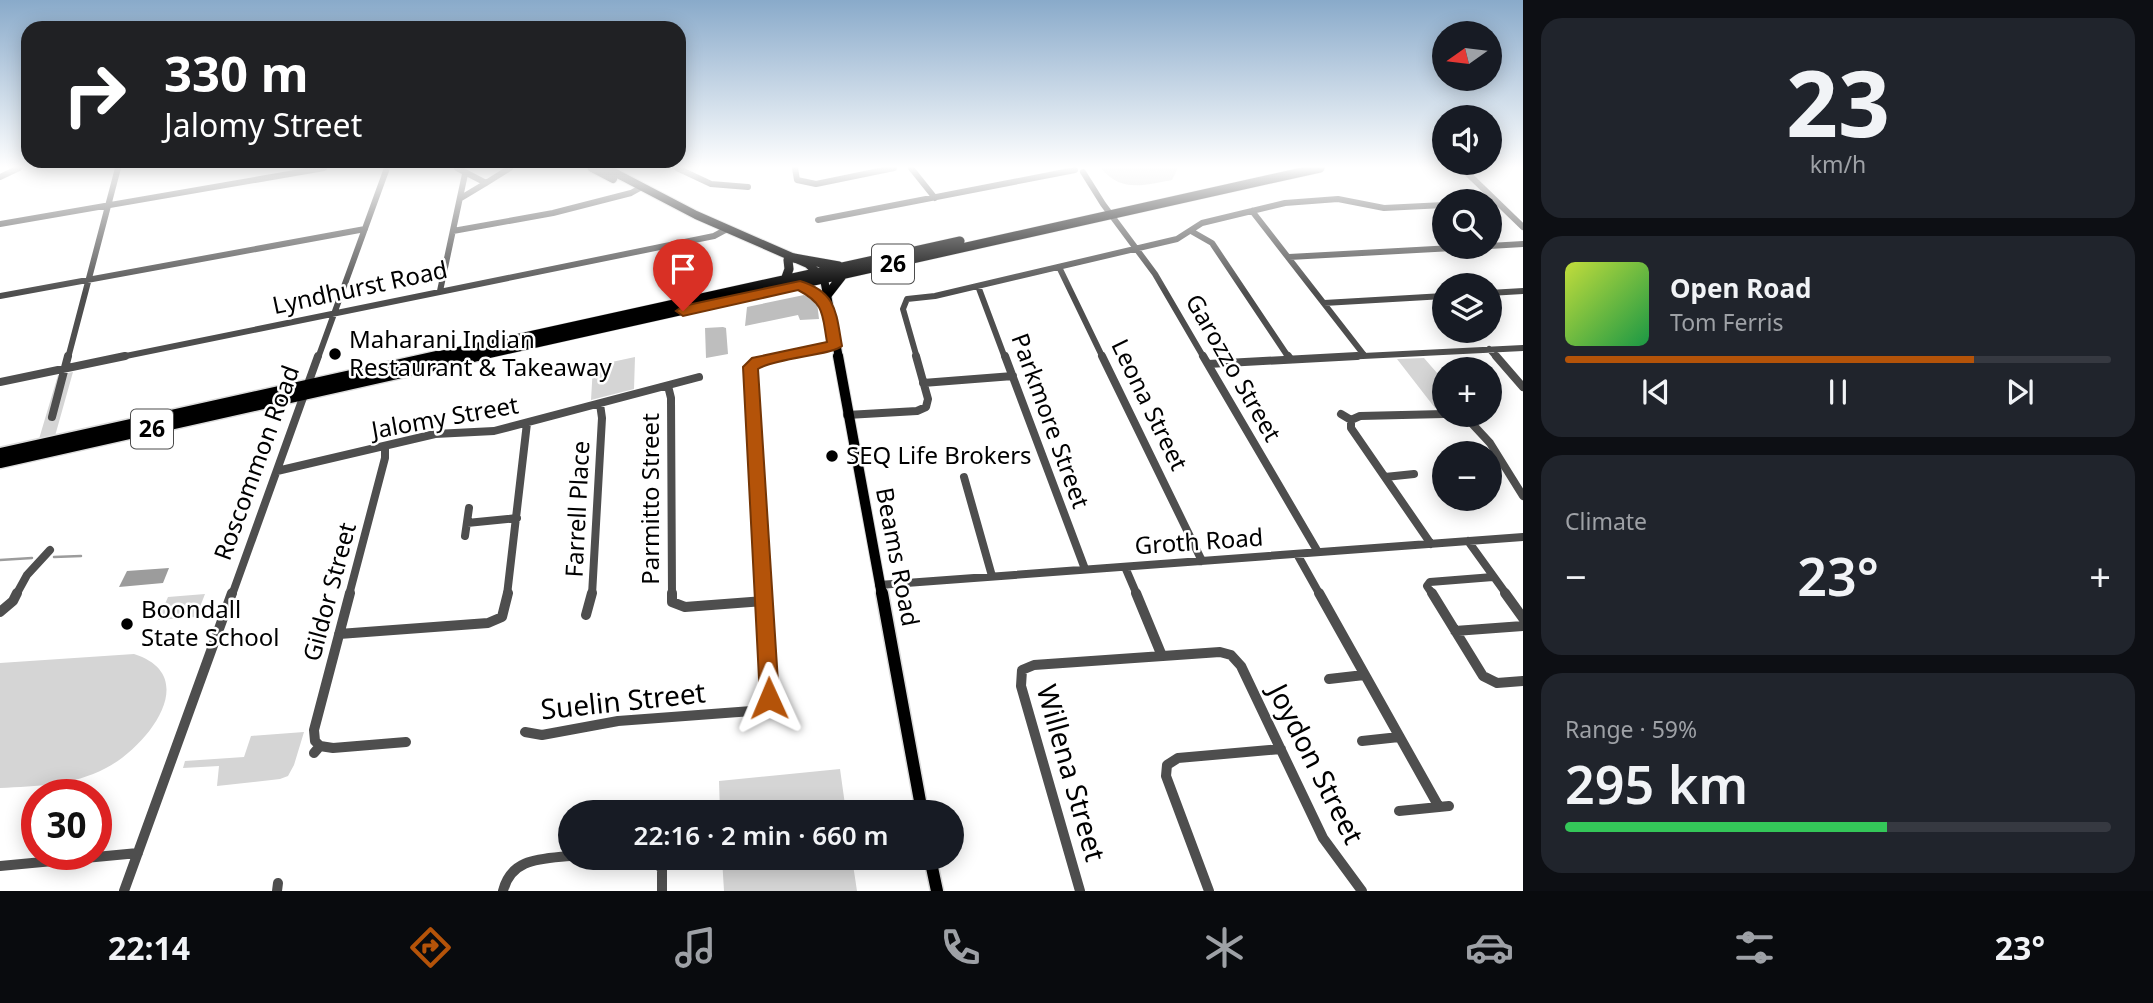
<!DOCTYPE html>
<html lang="en">
<head>
<meta charset="utf-8">
<style>
  :root { --surface:#171b24; --page:#20242c; --text:#f1f3f6; --muted:#9ea1a6; --line:#363941; --accent:#b45309 }
  body { margin:0; font-family:"Noto Sans",sans-serif; background:var(--page); color:var(--text); height:100vh; display:flex; flex-direction:column; font-size:26px; white-space:nowrap }
  * { box-sizing:border-box; margin:0 }
  p { font-size:23px; color:var(--muted) }
  .icon { flex:none; width:38px; height:38px; fill:none; stroke:currentColor; stroke-width:2; stroke-linecap:round; stroke-linejoin:round }
  .map { position:relative; flex:1; overflow:hidden }
  .drawer { display:flex; flex-direction:column; gap:18px; padding:18px; background:#0d0f14; width:630px }
  .drawer>* { flex:none }
  .top-card { position:absolute; left:21px; top:21px; width:665px; height:147px; border-radius:21px; box-shadow:0 4px 18px #0003; background:#202124; color:#fff; overflow:hidden }
  .needle { width:46px; rotate:256deg }
  .tools { position:absolute; left:1432px; top:21px; display:grid; gap:14px }
  .tools a { display:grid; place-items:center; width:70px; height:70px; border-radius:50%; background:var(--surface); box-shadow:0 4px 18px #0003; font-size:35px }
  .speed { position:absolute; left:21px; top:779px; display:flex; gap:14px; font-size:35px; font-weight:700; text-align:center }
  .speed>* { display:grid; place-content:center; width:91px; height:91px; border-radius:50%; background:var(--surface); box-shadow:0 4px 18px #0003; line-height:1 }
  .speed .limit { border:10px solid #d22; background:#fff; color:#111 }
  .pin { position:absolute; display:grid; place-items:center; width:60px; height:60px; color:#fff; margin:-72px -30px; border-radius:50% 50% 50% 0; rotate:-45deg; box-shadow:0 0 7px #0007 }
  .pin .icon { rotate:45deg }
  .me { position:absolute; width:77px; margin:-38px; rotate:359deg; stroke-linejoin:round; filter:drop-shadow(0 0 5px #0008) }
  .turn { display:flex; align-items:center; gap:24px; height:147px; padding:0 28px; font-size:32px }
  .turn .icon { width:91px; height:91px; stroke-width:2.5 }
  .turn b { display:block; font-size:49px; line-height:60px }
  .big { font-size:52px; font-weight:600; line-height:1.1 }
  .drawer .card { flex:1; display:flex; flex-direction:column; justify-content:center; gap:10px; min-width:0; padding:0 24px; border-radius:21px; background:var(--page) }
  .drawer .dial { align-items:center; gap:0 }
  .dial b { font-size:91px; line-height:1 }
  .song { display:flex; align-items:center; gap:21px }
  .cover { width:84px; height:84px; border-radius:10px; background:linear-gradient(135deg,hsl(70 70% 55%),hsl(140 70% 35%)) }
  .played { height:7px; border-radius:4px; background:linear-gradient(90deg,var(--accent) 75%,var(--line) 75%) }
  .keys { display:flex; justify-content:space-around; direction:ltr }
  .heat { display:flex; justify-content:space-between; align-items:center; font-size:38px; direction:ltr }
  .charge { height:10px; border-radius:5px; background:linear-gradient(90deg,#34c759 59%,var(--line) 0) }
  .trip { position:absolute; left:558px; top:800px; width:406px; height:70px; border-radius:35px; background:var(--surface); box-shadow:0 4px 18px #0003; font-weight:600; line-height:70px; text-align:center }
  .tab-bar { display:flex; height:112px; justify-content:space-around; align-items:center; background:#090b0e; color:var(--muted) }
  .tab-bar .icon { width:49px; height:49px }
  .tab-bar .on { color:var(--accent) }
  .tab-bar b { font-size:32px; color:var(--text) }
  main { display:flex; flex:1; min-height:0 }
  .map>svg:first-child { display:block }
</style>
</head>
<body>
<main>
<div class="map">
<svg width="1523" height="891" viewBox="0 0 1523 891">
  <rect width="100%" height="100%" fill="#fff"/>
  <!-- green -->
  <path fill="#d5d5d5" d="M 1101,168 L 1178,168 L 1172,180 C 1144,185 1121,193 1101,168 Z
    M 635,357 L 634,389 L 591,400 L 593,366 Z
    M 1424,358 L 1444,381 L 1444,406 L 1435,408 L 1397,359 Z
    M 73,372 L 55,436 L 39,439 L 58,375 Z
    M 205,594 L 196,617 L 158,620 L 168,597 Z
    M 134,654 C 203,676 147,747 106,768 C 72,786 37,786 0,788 L 0,663 Z
    M 304,732 L 294,765 L 288,776 L 280,779 L 217,786 L 219,766 L 183,768 L 185,761 L 244,757 L 251,736 Z
    M 840,769 L 846,812 L 720,812 L 719,781 Z
    M 722,858 L 852,858 L 857,891 L 724,891 Z"/>
  <!-- water -->
  <path fill="#9c9c9c" d="M 169,568 L 163,583 L 119,587 L 127,571 Z"/>
  <g fill="none" stroke-linecap="round" stroke-linejoin="round">
    <!-- stream -->
    <path stroke="#9c9c9c" stroke-width="2.5" d="M 54,557 L 81,556
      M 0,560 L 32,558"/>
  </g>
  <!-- building -->
  <path fill="#bebebe" d="M 804,295 L 817,302 L 819,319 L 800,320 L 798,315 L 745,326 L 747,307 Z
    M 723,327 L 726,328 L 728,354 L 706,358 L 705,328 Z"/>
  <g fill="none" stroke-linecap="round" stroke-linejoin="round">
    <defs>
      <path id="major-far2" d="M 592,168 L 613,179
        M 606,168 L 696,215 L 808,264 L 824,279 L 839,358"/>
      <path id="major-far1" d="M 838,356 L 882,595"/>
      <path id="major" d="M 882,593 L 922,812
        M 930,858 L 937,891"/>
      <path id="highway-far1" d="M 794,258 L 839,266
        M 785,280 L 789,269 L 788,260
        M 800,285 L 822,297
        M 828,294 L 842,276
        M 429,358 L 960,241
        M 469,358 L 1320,168"/>
      <path id="highway" d="M 0,453 L 437,356
        M 0,463 L 477,356"/>
    </defs>
    <!-- major-far2 casing -->
    <use href="#major-far2" stroke="#dbdbdb" stroke-width="10"/>
    <!-- major-far1 casing -->
    <use href="#major-far1" stroke="#dbdbdb" stroke-width="12"/>
    <!-- major casing -->
    <use href="#major" stroke="#dbdbdb" stroke-width="15"/>
    <!-- highway-far1 casing -->
    <use href="#highway-far1" stroke="#dbdbdb" stroke-width="10"/>
    <!-- highway casing -->
    <use href="#highway" stroke="#dbdbdb" stroke-width="13"/>
    <!-- minor-far2 -->
    <path stroke="#4e4e4e" stroke-width="6" d="M 457,168 L 486,183 L 461,198
      M 677,168 L 711,184 L 748,187
      M 795,168 L 797,180 L 816,184 L 894,168
      M 911,168 L 935,198
      M 1462,168 L 1523,227
      M 1083,172 L 1103,204 L 1155,274 L 1204,358
      M 0,177 L 19,168
      M 486,183 L 510,168
      M 1252,211 L 1364,355
      M 818,220 L 1075,170
      M 0,224 L 324,168
      M 453,231 L 553,213 L 631,193 L 640,188
      M 1191,231 L 1212,243 L 1289,358
      M 1489,246 L 1523,244
      M 1289,257 L 1471,247
      M 1059,267 L 1103,358
      M 978,286 L 1005,358
      M 440,291 L 465,174
      M 1489,293 L 1523,291
      M 0,296 L 365,229
      M 1324,303 L 1444,296
      M 1489,349 L 1497,358
      M 68,358 L 118,168
      M 116,358 L 714,236 L 727,229
      M 318,358 L 387,168
      M 773,358 L 818,347 L 835,346
      M 917,358 L 903,309 L 907,299 L 935,296 L 1177,239 L 1202,223 L 1285,203 L 1338,199 L 1384,208 L 1444,205
      M 1323,358 L 1523,348"/>
    <!-- minor-far1 -->
    <path stroke="#4e4e4e" stroke-width="8" d="M 1005,356 L 1085,569
      M 1102,356 L 1202,561
      M 1203,356 L 1318,552
      M 1288,356 L 1290,359
      M 1496,356 L 1523,387
      M 1208,364 L 1357,356
      M 0,382 L 125,356
      M 923,383 L 1013,376
      M 668,386 L 671,398 L 672,595
      M 1341,414 L 1351,420 L 1360,416 L 1444,414
      M 847,415 L 917,411 L 926,407 L 928,399 L 916,356
      M 1464,415 L 1490,443 L 1523,496
      M 52,417 L 68,356
      M 1351,420 L 1351,428 L 1431,544
      M 277,471 L 435,434 L 494,431 L 699,377
      M 964,477 L 992,576
      M 1385,477 L 1414,474
      M 467,523 L 517,518
      M 465,536 L 469,508
      M 1468,541 L 1507,595
      M 1297,554 L 1320,595
      M 1125,567 L 1137,595
      M 879,585 L 1523,537
      M 16,595 L 27,575 L 50,550
      M 232,595 L 318,356
      M 349,595 L 385,458 L 385,447
      M 507,595 L 527,423
      M 592,595 L 602,418 L 600,404
      M 764,595 L 750,367 L 757,362 L 780,356
      M 1433,595 L 1427,586 L 1430,582 L 1493,577"/>
    <!-- minor -->
    <path stroke="#4e4e4e" stroke-width="10" d="M 672,593 L 672,602 L 685,607 L 765,601
      M 764,593 L 770,690 L 766,704 L 774,711
      M 1136,593 L 1162,656
      M 1319,593 L 1439,807
      M 1432,593 L 1483,676 L 1497,683 L 1523,681
      M 1505,593 L 1523,618
      M 0,612 L 13,601 L 17,593
      M 586,615 L 592,593
      M 1455,631 L 1523,626
      M 339,634 L 488,623 L 502,617 L 508,593
      M 1329,679 L 1364,675
      M 525,732 L 542,735 L 618,721 L 752,711 L 766,704
      M 1362,741 L 1399,737
      M 320,746 L 315,741 L 314,730 L 350,593
      M 314,753 L 320,746 L 333,748 L 406,742
      M 1399,811 L 1449,806
      M 656,858 L 662,870 L 662,891
      M 0,866 L 138,853
      M 124,891 L 232,593
      M 277,891 L 278,883
      M 503,891 C 511,858 541,859 570,856
      M 1080,891 L 1021,686 L 1022,670 L 1034,665 L 1220,652 L 1231,655 L 1241,666 L 1323,838 L 1362,891
      M 1209,891 L 1166,776 L 1167,765 L 1178,758 L 1281,749"/>
    <!-- major-far2 -->
    <use href="#major-far2" stroke="#000" stroke-width="8"/>
    <!-- major-far1 -->
    <use href="#major-far1" stroke="#000" stroke-width="10"/>
    <!-- major -->
    <use href="#major" stroke="#000" stroke-width="12"/>
    <!-- highway-far1 -->
    <use href="#highway-far1" stroke="#000" stroke-width="9"/>
    <!-- highway -->
    <use href="#highway" stroke="#000" stroke-width="10"/>
  </g>
  <!-- sky -->
  <linearGradient id="sky" x2="0" y2="1"><stop stop-color="#89aaca"/><stop offset="0.57" stop-color="#fff"/><stop offset="1" stop-color="#fff" stop-opacity="0"/></linearGradient>
  <rect width="1523" height="293" fill="url(#sky)"/>
  <!-- route -->
  <path fill="#b45309" stroke="#753606" stroke-width="2" d="M 800,281 C 837,292 836,313 842,346 C 833,355 775,358 758,369 L 779,698 L 776,705 L 769,708 L 762,705 L 760,698 L 743,367 L 752,358 L 827,342 C 822,314 825,304 798,290 L 683,316 L 676,311 L 683,306 Z"/>
  <!-- markers -->
  <g fill="#000" stroke="#fff" stroke-width="2.5">
    <circle cx="335" cy="354" r="7"/>
    <circle cx="832" cy="456" r="7"/>
    <circle cx="127" cy="624" r="7"/>
  </g>
  <g text-anchor="middle" stroke-width="5" stroke-linejoin="round" paint-order="stroke">
    <!-- shield labels -->
    <g fill="#fff" stroke="#4c4c4c" stroke-width="2">
      <rect x="872" y="244.5" width="42" height="39" rx="5"/>
      <rect x="131" y="409.5" width="42" height="39" rx="5"/>
    </g>
    <g font-size="23" font-weight="bold" fill="#000">
      <text x="893" y="272">26</text>
      <text x="152" y="437">26</text>
    </g>
    <!-- street labels -->
    <g font-size="24" fill="#000" stroke="#fff">
      <text transform="translate(360 288) rotate(-12)" y="8">Lyndhurst Road</text>
      <text transform="translate(1233 368) rotate(60)" y="8">Garozzo Street</text>
      <text transform="translate(1149 405) rotate(64)" y="8">Leona Street</text>
      <text transform="translate(445 418) rotate(-10)" y="8">Jalomy Street</text>
      <text transform="translate(1050 421) rotate(70)" y="8">Parkmore Street</text>
      <text transform="translate(257 463) rotate(-70)" y="8">Roscommon Road</text>
      <text transform="translate(651 499) rotate(-90)" y="8">Parmitto Street</text>
      <text transform="translate(578 509) rotate(-87)" y="8">Farrell Place</text>
      <text transform="translate(1199 542) rotate(-4)" y="8">Groth Road</text>
      <text transform="translate(897 557) rotate(79)" y="8">Beams Road</text>
      <text transform="translate(330 592) rotate(-75)" y="8">Gildor Street</text>
    </g>
    <!-- poi labels -->
    <g font-size="24" fill="#000" stroke="#fff" text-anchor="start">
      <text x="349" y="348">Maharani Indian<tspan x="349" dy="28">Restaurant &amp; Takeaway</tspan></text>
      <text x="846" y="464">SEQ Life Brokers</text>
      <text x="141" y="618">Boondall<tspan x="141" dy="28">State School</tspan></text>
    </g>
    <!-- near-street labels -->
    <g font-size="28" fill="#000" stroke="#fff">
      <text transform="translate(623 701) rotate(-6)" y="10">Suelin Street</text>
      <text transform="translate(1316 764) rotate(63)" y="10">Joydon Street</text>
      <text transform="translate(1071 773) rotate(74)" y="10">Willena Street</text>
    </g>
  </g>
</svg>
<div class="tools">
<a><svg class="needle" viewBox="-14 -14 28 28"><path d="M0-13l5 13h-10z" fill="#e53935"/><path d="M0 13l5-13h-10z" fill="#9ea1a6"/></svg></a>
<a><svg class="icon" aria-label="sound" viewBox="0 0 24 24"><path d="M4 9h4l5-4v14l-5-4H4zM17 9q2 3 0 6"/></svg></a>
<a><svg class="icon" aria-label="search" viewBox="0 0 24 24"><circle cx="10" cy="10" r="6"/><path d="M15 15l6 6"/></svg></a>
<a><svg class="icon" aria-label="layers" viewBox="0 0 24 24"><path d="M12 4l9 5-9 5-9-5zM3 14l9 5 9-5"/></svg></a>
<a>+</a>
<a>−</a>
</div>
<div class="speed"><div class="limit">30</div></div>
<div class="pin" style="left:683px;top:311px;background:#d93025"><svg class="icon" aria-label="arrive" viewBox="0 0 24 24"><path d="M6 21V4h12l-3 4 3 4H6"/></svg></div>
<svg class="me" style="left:769px;top:698px" viewBox="-20 -20 40 40"><path d="M0-17L14 15 0 8-14 15z" fill="#b45309" stroke="#fff" stroke-width="4"/></svg>
<div class="trip">22:16 · 2 min · 660 m</div>
<div class="top-card">
<div class="turn"><svg class="icon" aria-label="right" viewBox="0 0 24 24"><path d="M7 20v-9h11M14 6l5 5-5 5"/></svg><div><b>330 m</b>Jalomy Street</div></div>
</div>
</div>
<section class="drawer">
<div class="card dial"><b>23</b><p>km/h</p></div>
<div class="card">
<div class="song"><i class="cover"></i><div><b>Open Road</b><p>Tom Ferris</p></div></div>
<div class="played"></div>
<div class="keys"><svg class="icon" aria-label="previous" viewBox="0 0 24 24"><path d="M18 5L8 12l10 7zM5 5v14"/></svg><svg class="icon" aria-label="pause" viewBox="0 0 24 24"><path d="M8 5v14M16 5v14"/></svg><svg class="icon" aria-label="next" viewBox="0 0 24 24"><path d="M6 5l10 7-10 7zM19 5v14"/></svg></div>
</div>
<div class="card"><p>Climate</p>
<div class="heat"><a>−</a><b class="big">23°</b><a>+</a></div>
</div>
<div class="card"><p>Range · 59%</p><b class="big">295 km</b><div class="charge"></div></div>
</section>
</main>
<nav class="tab-bar">
<b>22:14</b>
<svg class="icon on" aria-label="directions" viewBox="0 0 24 24"><path d="M12 3l9 9-9 9-9-9zM9 14v-3h6M13 9l2 2-2 2"/></svg>
<svg class="icon" aria-label="music" viewBox="0 0 24 24"><path d="M9 18V5l10-2v13"/><circle cx="6" cy="18" r="3"/><circle cx="16" cy="16" r="3"/></svg>
<svg class="icon" aria-label="phone" viewBox="0 0 24 24"><path d="M5 4h4l2 5-3 2q2 4 5 5l2-3 5 2v4C11 20 4 13 5 4z"/></svg>
<svg class="icon" aria-label="climate" viewBox="0 0 24 24"><path d="M12 3v18M4 7l16 10M4 17L20 7"/></svg>
<svg class="icon" aria-label="car" viewBox="0 0 24 24"><path d="M5 17H2v-5l4-1 3-4h7l3 4 3 1v5h-3M9 17h6M6 11h13"/><circle cx="7" cy="17" r="2"/><circle cx="17" cy="17" r="2"/></svg>
<svg class="icon" aria-label="filters" viewBox="0 0 24 24"><path d="M4 7h16M4 17h16"/><circle cx="9" cy="7" r="2"/><circle cx="15" cy="17" r="2"/></svg>
<b>23°</b>
</nav>
</body>
</html>
